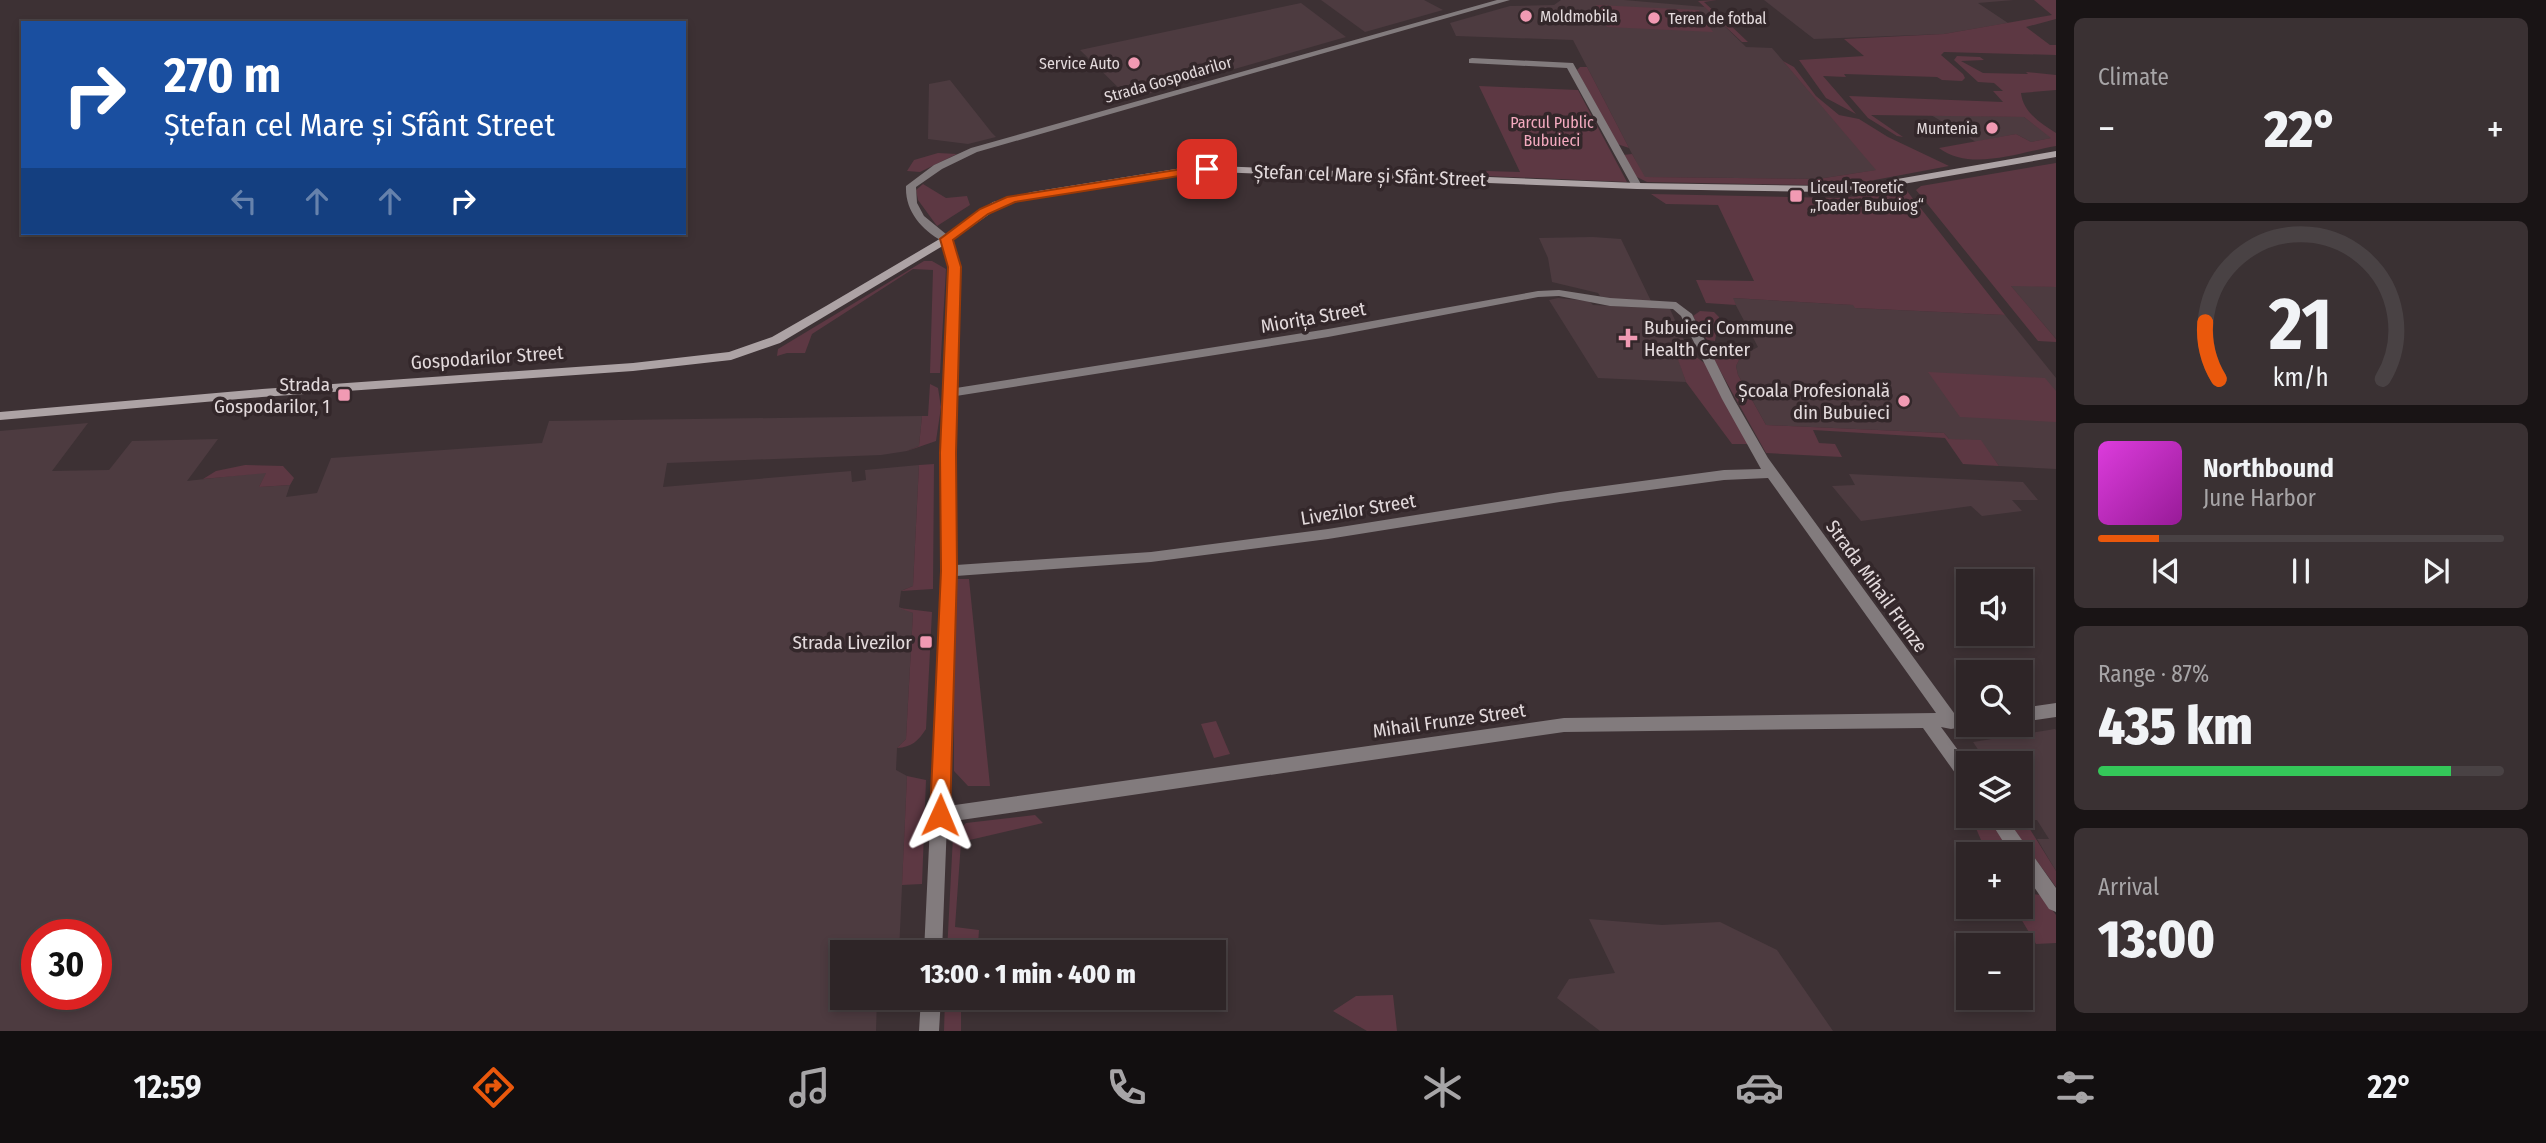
<!DOCTYPE html>
<html lang="en">
<head>
<meta charset="utf-8">
<style>
  :root { --surface:#2e2527; --page:#3a3133; --text:#f1f3f6; --muted:#a7a5a7; --line:#494244; --accent:#ea580c }
  body { margin:0; font-family:"Fira Sans Condensed",sans-serif; background:var(--page); color:var(--text); height:100vh; display:flex; flex-direction:column; font-size:26px; white-space:nowrap }
  * { box-sizing:border-box; margin:0 }
  p { font-size:23px; color:var(--muted) }
  .icon { flex:none; width:38px; height:38px; fill:none; stroke:currentColor; stroke-width:2; stroke-linecap:round; stroke-linejoin:round }
  .map { position:relative; flex:1; overflow:hidden }
  .panel { display:flex; flex-direction:column; gap:18px; padding:18px; background:#191415; width:490px }
  .panel>* { flex:none }
  .hud { position:absolute; left:21px; top:21px; width:665px; height:214px; border-radius:0px; box-shadow:0 4px 10px #0003,0 0 0 2px var(--line); background:#1a4fa0; color:#fff; overflow:hidden }
  .buttons { position:absolute; left:1956px; top:569px; display:grid; gap:14px }
  .buttons a { display:grid; place-items:center; width:77px; height:77px; border-radius:0px; background:var(--surface); box-shadow:0 4px 10px #0003,0 0 0 2px var(--line); font-size:35px }
  .speed { position:absolute; left:21px; top:919px; display:flex; gap:14px; font-size:35px; font-weight:700; text-align:center }
  .speed>* { display:grid; place-content:center; width:91px; height:91px; border-radius:50%; background:var(--surface); box-shadow:0 4px 10px #0003,0 0 0 2px var(--line); line-height:1 }
  .speed .limit { border:10px solid #d22; background:#fff; color:#111 }
  .pin { position:absolute; display:grid; place-items:center; width:60px; height:60px; color:#fff; margin:-30px; border-radius:14px; box-shadow:0 4px 10px #0006 }
  .me { position:absolute; width:77px; margin:-38px; rotate:1deg; stroke-linejoin:round; filter:drop-shadow(0 0 5px #0008) }
  .turn { display:flex; align-items:center; gap:24px; height:147px; padding:0 28px; font-size:32px }
  .turn .icon { width:91px; height:91px; stroke-width:2.5 }
  .turn b { display:block; font-size:49px; line-height:60px }
  .lanes { display:flex; align-items:center; height:66px; padding:0 28px; background:#0003; justify-content:center; gap:35px; direction:ltr }
  .lanes .off { opacity:.35 }
  .big { font-size:52px; font-weight:800; line-height:1.1 }
  .panel .tile { flex:1; display:flex; flex-direction:column; justify-content:center; gap:10px; min-width:0; padding:0 24px; border-radius:10px; background:var(--page) }
  .panel .dial { align-items:center; gap:0 }
  .dial svg { height:182px; overflow:visible; fill:none; stroke:var(--line); stroke-width:7; stroke-linecap:round; text-anchor:middle }
  .dial text { fill:var(--text); stroke:none }
  .song { display:flex; align-items:center; gap:21px }
  .cover { width:84px; height:84px; border-radius:10px; background:linear-gradient(135deg,hsl(300 70% 55%),hsl(300 70% 35%)) }
  .played { height:7px; border-radius:4px; background:linear-gradient(90deg,var(--accent) 15%,var(--line) 15%) }
  .keys { display:flex; justify-content:space-around; direction:ltr }
  .heat { display:flex; justify-content:space-between; align-items:center; font-size:38px; direction:ltr }
  .charge { height:10px; border-radius:5px; background:linear-gradient(90deg,#34c759 87%,var(--line) 0) }
  .trip { position:absolute; left:830px; top:940px; width:396px; height:70px; border-radius:0px; background:var(--surface); box-shadow:0 4px 10px #0003,0 0 0 2px var(--line); font-weight:800; line-height:70px; text-align:center }
  .tab-bar { display:flex; height:112px; justify-content:space-around; align-items:center; background:#120f10; color:var(--muted) }
  .tab-bar .icon { width:49px; height:49px }
  .tab-bar .active { color:var(--accent) }
  .tab-bar b { font-size:32px; color:var(--text) }
  main { display:flex; flex:1; min-height:0 }
  .map>svg:first-child { display:block }
</style>
</head>
<body>
<main>
<div class="map">
<svg width="2056" height="1031" viewBox="0 0 2056 1031">
  <rect width="100%" height="100%" fill="#3d3134"/>
  <!-- built -->
  <path fill="#4d3b40" fill-rule="evenodd" d="M 1321,0 L 1424,0 L 1443,10 L 1365,32 Z
    M 1561,0 L 1624,0 L 1705,7 L 1746,47 L 1772,48 L 1877,170 L 1818,179 L 1644,177 L 1573,40 L 1456,36 L 1450,23 L 1510,6 L 1554,5 Z
    M 1764,0 L 2014,0 L 1978,3 L 2008,23 L 1944,34 L 1814,39 Z
    M 1301,3 L 1346,37 L 1130,99 L 1080,50 Z
    M 950,80 L 992,133 L 996,137 L 968,144 L 928,139 L 929,84 Z
    M 1931,115 L 2024,117 L 2052,138 L 2031,142 L 2016,134 L 1976,142 Z
    M 1593,237 L 1621,239 L 1651,301 L 1610,299 L 1600,296 L 1598,293 L 1552,282 L 1548,258 L 1539,238 Z
    M 2010,285 L 2056,287 L 2056,339 Z
    M 1558,298 L 1589,301 L 1593,305 L 1670,309 L 1687,347 L 1674,346 L 1686,382 L 1598,378 L 1549,300 Z
    M 1732,298 L 1854,305 L 1856,308 L 2005,315 L 2056,378 L 2056,469 L 1999,466 L 1981,441 L 1949,439 L 1944,433 L 1766,425 L 1738,375 L 1736,366 L 1741,356 L 1758,347 Z
    M 922,416 L 919,446 L 907,451 L 881,455 L 667,463 L 663,487 L 851,471 L 852,482 L 866,480 L 865,470 L 919,465 L 913,586 L 901,591 L 899,607 L 913,613 L 906,739 L 897,748 L 896,770 L 907,776 L 899,952 L 842,952 L 842,998 L 877,998 L 876,1031 L 0,1031 L 0,431 L 88,423 L 52,471 L 109,470 L 132,441 L 218,439 L 187,481 L 267,472 L 259,487 L 290,485 L 286,497 L 317,493 L 331,458 L 542,443 L 549,421 ZM 37,934 L 96,934 L 96,994 L 37,994 Z
    M 1849,474 L 2023,482 L 2038,500 L 2012,500 L 2022,511 L 1982,516 L 1971,506 L 1861,521 L 1832,486 L 1855,485 Z
    M 2055,729 L 2056,730 L 2056,871 L 2037,839 L 2049,839 L 2037,820 L 2024,820 L 2021,815 L 2021,763 L 1987,763 L 1973,742 Z
    M 1589,919 L 1662,925 L 1720,922 L 1777,950 L 1833,1031 L 1600,1031 L 1557,998 L 1569,979 L 1615,973 Z"/>
  <!-- green -->
  <path fill="#5d3843" d="M 1717,0 L 1704,2 L 1718,15 L 1743,14 L 1751,22 L 1728,23 L 1748,42 L 1742,42 L 1698,1 Z
    M 2034,0 L 2056,0 L 2056,19 L 2026,27 L 2050,45 L 2056,45 L 2056,55 L 1944,52 L 1941,55 L 1963,74 L 1965,78 L 1962,81 L 1942,80 L 1937,77 L 1844,74 L 1846,77 L 1823,76 L 1856,114 L 1826,98 L 1799,60 L 1864,56 L 1844,39 L 1944,34 L 2052,15 Z
    M 1596,5 L 1699,10 L 1713,32 L 1607,27 Z
    M 1957,56 L 1980,57 L 1984,60 L 1961,61 L 1983,73 L 2028,74 L 2026,72 L 2056,75 L 2056,90 L 2021,93 C 2023,112 2041,124 2056,133 L 2056,146 C 2020,152 1971,172 1939,148 L 2016,134 L 2031,142 L 2051,138 L 2024,117 L 1871,115 L 1903,137 L 1897,136 L 1868,118 L 1849,96 L 2003,102 L 1993,91 L 2003,91 L 1994,83 L 1978,82 L 1954,60 Z
    M 1783,61 L 1794,67 L 1816,96 L 1839,115 L 1859,119 L 1888,137 L 1949,166 L 1864,182 L 1810,185 L 1647,182 L 1635,176 L 1623,155 L 1632,154 L 1645,177 L 1818,179 L 1876,170 Z
    M 1580,67 L 1587,67 L 1629,148 L 1617,144 L 1577,70 Z
    M 1479,86 L 1578,90 L 1627,182 L 1487,176 L 1486,171 L 1520,172 Z
    M 938,153 L 957,154 L 920,172 L 907,171 L 914,160 Z
    M 2056,163 L 2056,287 L 2011,286 L 2056,339 L 2056,342 L 2038,341 L 1916,190 L 1921,186 Z
    M 923,184 L 946,198 L 967,196 L 970,205 L 937,226 L 918,200 L 916,190 Z
    M 1907,191 L 2005,315 L 1855,308 L 1853,305 L 1733,298 L 1736,305 L 1706,303 L 1696,280 L 1754,281 L 1718,205 L 1666,204 L 1651,194 L 1838,198 Z
    M 924,261 L 932,261 L 946,269 L 940,373 L 930,373 L 933,270 L 913,269 L 812,334 L 805,353 L 787,353 L 777,356 L 778,349 Z
    M 1700,311 L 1714,312 L 1719,317 L 1715,341 L 1707,340 L 1693,316 Z
    M 1731,349 L 1751,349 L 1741,356 L 1736,366 L 1738,375 L 1766,425 L 1944,433 L 1949,439 L 1981,440 L 1999,466 L 1963,464 L 1945,438 L 1813,430 L 1819,443 L 1835,444 L 1842,457 L 1766,453 L 1713,358 Z
    M 1676,354 L 1695,356 L 1707,365 L 1748,444 L 1732,444 L 1686,382 Z
    M 1928,372 L 2045,378 L 2056,391 L 2056,422 L 1960,417 Z
    M 930,384 L 938,388 L 941,407 L 936,441 L 907,451 L 919,446 L 922,416 L 928,416 Z
    M 934,464 L 933,589 L 901,591 L 913,586 L 919,465 Z
    M 245,465 L 283,466 L 294,478 L 290,485 L 259,487 L 266,473 L 203,479 L 216,471 Z
    M 954,579 L 969,579 L 990,786 L 968,786 L 954,771 Z
    M 899,608 L 932,612 L 926,729 C 918,741 912,747 897,748 L 906,739 L 913,613 Z
    M 1216,721 L 1230,754 L 1214,758 L 1201,724 Z
    M 907,776 L 926,780 L 922,884 L 902,885 Z
    M 1035,815 L 1043,823 L 961,842 L 955,927 L 979,930 L 978,944 L 962,945 L 962,952 L 947,952 L 953,836 L 966,823 Z
    M 2021,815 L 2056,871 L 2056,887 L 2004,816 Z
    M 1987,816 L 2013,854 L 1987,854 L 1972,819 Z
    M 2021,893 L 2041,895 L 2056,915 L 2056,943 L 2036,944 L 2014,907 L 2021,906 Z
    M 1393,995 L 1397,1031 L 1367,1031 L 1333,1011 L 1356,996 Z
    M 945,998 L 961,998 L 961,1031 L 944,1031 Z"/>
  <g fill="none" stroke-linecap="round" stroke-linejoin="round">
    <!-- street -->
    <path fill="#827b7d" fill-rule="evenodd" d="M 1497,0 L 1510,0 L 977,152 L 942,169 L 916,187 L 917,203 L 924,216 L 952,239 L 960,267 L 956,388 L 1328,329 L 1538,291 L 1559,290 L 1610,298 L 1676,302 L 1692,314 L 1734,399 L 1768,458 L 1954,713 L 1969,713 L 1969,724 L 1975,725 L 1951,729 L 1941,727 L 1969,765 L 1969,786 L 1963,784 L 1923,728 L 1564,732 L 947,822 L 942,952 L 924,952 L 942,571 L 941,453 L 948,267 L 942,241 C 921,229 905,211 906,186 L 934,165 L 971,148 ZM 1559,296 L 1610,306 L 1673,309 L 1681,316 L 1722,399 L 1761,469 L 1724,470 L 1560,492 L 1328,529 L 1151,552 L 956,565 L 956,396 L 1328,337 L 1538,297 ZM 1768,478 L 1936,713 L 1564,718 L 948,806 L 956,576 L 1151,562 L 1328,539 L 1560,502 L 1724,480 Z
      M 1472,58 L 1573,63 L 1642,186 L 1641,188 L 1632,186 L 1567,68 L 1469,63 L 1469,59 Z
      M 2056,703 L 2056,717 L 2021,722 L 2021,708 Z
      M 1987,816 L 2005,816 L 2056,888 L 2056,912 L 2049,909 L 2021,868 L 2021,854 L 2011,854 Z
      M 921,998 L 941,998 L 939,1031 L 919,1031 Z"/>
    <!-- secondary -->
    <path fill="#ada3a5" fill-rule="evenodd" d="M 2056,151 L 2056,157 L 1886,187 L 1828,192 L 1637,189 L 1217,172 L 1182,174 L 1032,198 L 1001,206 L 951,241 L 780,343 L 731,360 L 633,371 L 262,397 L 0,420 L 0,412 L 262,389 L 633,363 L 729,352 L 772,337 L 826,306 L 943,237 L 993,202 L 1032,192 L 1182,168 L 1217,166 L 1637,183 L 1828,186 L 1886,181 Z"/>
  </g>
  <!-- route -->
  <path fill="#ea580c" stroke="#983908" stroke-width="2" d="M 1207,165 L 1211,166 L 1211,171 L 1015,202 L 988,214 L 953,240 L 961,267 L 956,453 L 957,571 L 950,815 L 947,821 L 940,824 L 933,821 L 930,815 L 941,571 L 940,453 L 948,267 L 940,239 L 980,209 L 1007,197 Z"/>
  <!-- markers -->
  <g fill="#f19ab3" stroke="#33272a" stroke-width="2.5">
    <circle cx="1526" cy="16" r="7"/>
    <circle cx="1654" cy="18" r="7"/>
    <circle cx="1134" cy="63" r="7"/>
    <circle cx="1992" cy="128" r="7"/>
    <rect x="1789" y="189" width="14" height="14" rx="3.5"/>
    <path d="M1624.5 327.5h7v7h7v7h-7v7h-7v-7h-7v-7h7z"/>
    <rect x="337" y="388" width="14" height="14" rx="3.5"/>
    <circle cx="1904" cy="401" r="7"/>
    <rect x="919" y="635" width="14" height="14" rx="3.5"/>
  </g>
  <g text-anchor="middle" stroke-width="7" stroke-linejoin="round" paint-order="stroke">
    <!-- far-poi labels -->
    <g font-size="16" fill="#e3dadc" stroke="#33272a" text-anchor="start">
      <text x="1540" y="22">Moldmobila</text>
      <text x="1668" y="24">Teren de fotbal</text>
      <text x="1120" y="69" text-anchor="end">Service Auto</text>
      <text x="1978" y="134" text-anchor="end">Muntenia</text>
      <text x="1810" y="193">Liceul Teoretic<tspan x="1810" dy="18">„Toader Bubuiog“</tspan></text>
    </g>
    <!-- far-street labels -->
    <g font-size="16" fill="#e3dadc" stroke="#33272a">
      <text transform="translate(1168 79) rotate(-16)" y="6">Strada Gospodarilor</text>
    </g>
    <!-- far-park labels -->
    <g font-size="16" fill="#f4aabf" stroke="#33272a">
      <text x="1552" y="128">Parcul Public<tspan x="1552" dy="18">Bubuieci</tspan></text>
    </g>
    <!-- street labels -->
    <g font-size="19" fill="#e3dadc" stroke="#33272a">
      <text transform="translate(1370 175) rotate(2)" y="7">Ștefan cel Mare și Sfânt Street</text>
      <text transform="translate(1313 317) rotate(-10)" y="7">Miorița Street</text>
      <text transform="translate(487 357) rotate(-4)" y="7">Gospodarilor Street</text>
      <text transform="translate(1358 509) rotate(-9)" y="7">Livezilor Street</text>
      <text transform="translate(1877 586) rotate(54)" y="7">Strada Mihail Frunze</text>
      <text transform="translate(1449 720) rotate(-8)" y="7">Mihail Frunze Street</text>
    </g>
    <!-- poi labels -->
    <g font-size="19" fill="#e3dadc" stroke="#33272a" text-anchor="end">
      <text x="1644" y="334" text-anchor="start">Bubuieci Commune<tspan x="1644" dy="22">Health Center</tspan></text>
      <text x="330" y="391">Strada<tspan x="330" dy="22">Gospodarilor, 1</tspan></text>
      <text x="1890" y="397">Școala Profesională<tspan x="1890" dy="22">din Bubuieci</tspan></text>
      <text x="912" y="649">Strada Livezilor</text>
    </g>
  </g>
</svg>
<div class="buttons">
<a><svg class="icon" aria-label="sound" viewBox="0 0 24 24"><path d="M4 9h4l5-4v14l-5-4H4zM17 9q2 3 0 6"/></svg></a>
<a><svg class="icon" aria-label="search" viewBox="0 0 24 24"><circle cx="10" cy="10" r="6"/><path d="M15 15l6 6"/></svg></a>
<a><svg class="icon" aria-label="layers" viewBox="0 0 24 24"><path d="M12 4l9 5-9 5-9-5zM3 14l9 5 9-5"/></svg></a>
<a>+</a>
<a>−</a>
</div>
<div class="speed"><div class="limit">30</div></div>
<div class="pin" style="left:1207px;top:169px;background:#d93025"><svg class="icon" aria-label="arrive" viewBox="0 0 24 24"><path d="M6 21V4h12l-3 4 3 4H6"/></svg></div>
<svg class="me" style="left:940px;top:815px" viewBox="-20 -20 40 40"><path d="M0-17L14 15 0 8-14 15z" fill="#ea580c" stroke="#fff" stroke-width="4"/></svg>
<div class="trip">13:00 · 1 min · 400 m</div>
<div class="hud">
<div class="turn"><svg class="icon" aria-label="right" viewBox="0 0 24 24"><path d="M7 20v-9h11M14 6l5 5-5 5"/></svg><div><b>270 m</b>Ștefan cel Mare și Sfânt Street</div></div>
<div class="lanes"><svg class="icon off" aria-label="left" viewBox="0 0 24 24"><path d="M17 20v-9H6M10 6l-5 5 5 5"/></svg><svg class="icon off" aria-label="ahead" viewBox="0 0 24 24"><path d="M12 20V5M6 11l6-6 6 6"/></svg><svg class="icon off" aria-label="ahead" viewBox="0 0 24 24"><path d="M12 20V5M6 11l6-6 6 6"/></svg><svg class="icon" aria-label="right" viewBox="0 0 24 24"><path d="M7 20v-9h11M14 6l5 5-5 5"/></svg></div>
</div>
</div>
<section class="panel">
<div class="tile"><p>Climate</p>
<div class="heat"><a>−</a><b class="big">22°</b><a>+</a></div>
</div>
<div class="tile dial"><svg viewBox="0 0 100 80">
<path d="M14 69A42 42 0 1 1 86 69"/>
<path d="M14 69A42 42 0 0 1 8 44" stroke="#ea580c"/>
<text x="50" y="56" font-size="32" font-weight="700">21</text>
<text x="50" y="72" font-size="11">km/h</text>
</svg></div>
<div class="tile">
<div class="song"><i class="cover"></i><div><b>Northbound</b><p>June Harbor</p></div></div>
<div class="played"></div>
<div class="keys"><svg class="icon" aria-label="previous" viewBox="0 0 24 24"><path d="M18 5L8 12l10 7zM5 5v14"/></svg><svg class="icon" aria-label="pause" viewBox="0 0 24 24"><path d="M8 5v14M16 5v14"/></svg><svg class="icon" aria-label="next" viewBox="0 0 24 24"><path d="M6 5l10 7-10 7zM19 5v14"/></svg></div>
</div>
<div class="tile"><p>Range · 87%</p><b class="big">435 km</b><div class="charge"></div></div>
<div class="tile"><p>Arrival</p><b class="big">13:00</b></div>
</section>
</main>
<nav class="tab-bar">
<b>12:59</b>
<svg class="icon active" aria-label="directions" viewBox="0 0 24 24"><path d="M12 3l9 9-9 9-9-9zM9 14v-3h6M13 9l2 2-2 2"/></svg>
<svg class="icon" aria-label="music" viewBox="0 0 24 24"><path d="M9 18V5l10-2v13"/><circle cx="6" cy="18" r="3"/><circle cx="16" cy="16" r="3"/></svg>
<svg class="icon" aria-label="phone" viewBox="0 0 24 24"><path d="M5 4h4l2 5-3 2q2 4 5 5l2-3 5 2v4C11 20 4 13 5 4z"/></svg>
<svg class="icon" aria-label="climate" viewBox="0 0 24 24"><path d="M12 3v18M4 7l16 10M4 17L20 7"/></svg>
<svg class="icon" aria-label="car" viewBox="0 0 24 24"><path d="M5 17H2v-5l4-1 3-4h7l3 4 3 1v5h-3M9 17h6M6 11h13"/><circle cx="7" cy="17" r="2"/><circle cx="17" cy="17" r="2"/></svg>
<svg class="icon" aria-label="filters" viewBox="0 0 24 24"><path d="M4 7h16M4 17h16"/><circle cx="9" cy="7" r="2"/><circle cx="15" cy="17" r="2"/></svg>
<b>22°</b>
</nav>
</body>
</html>
